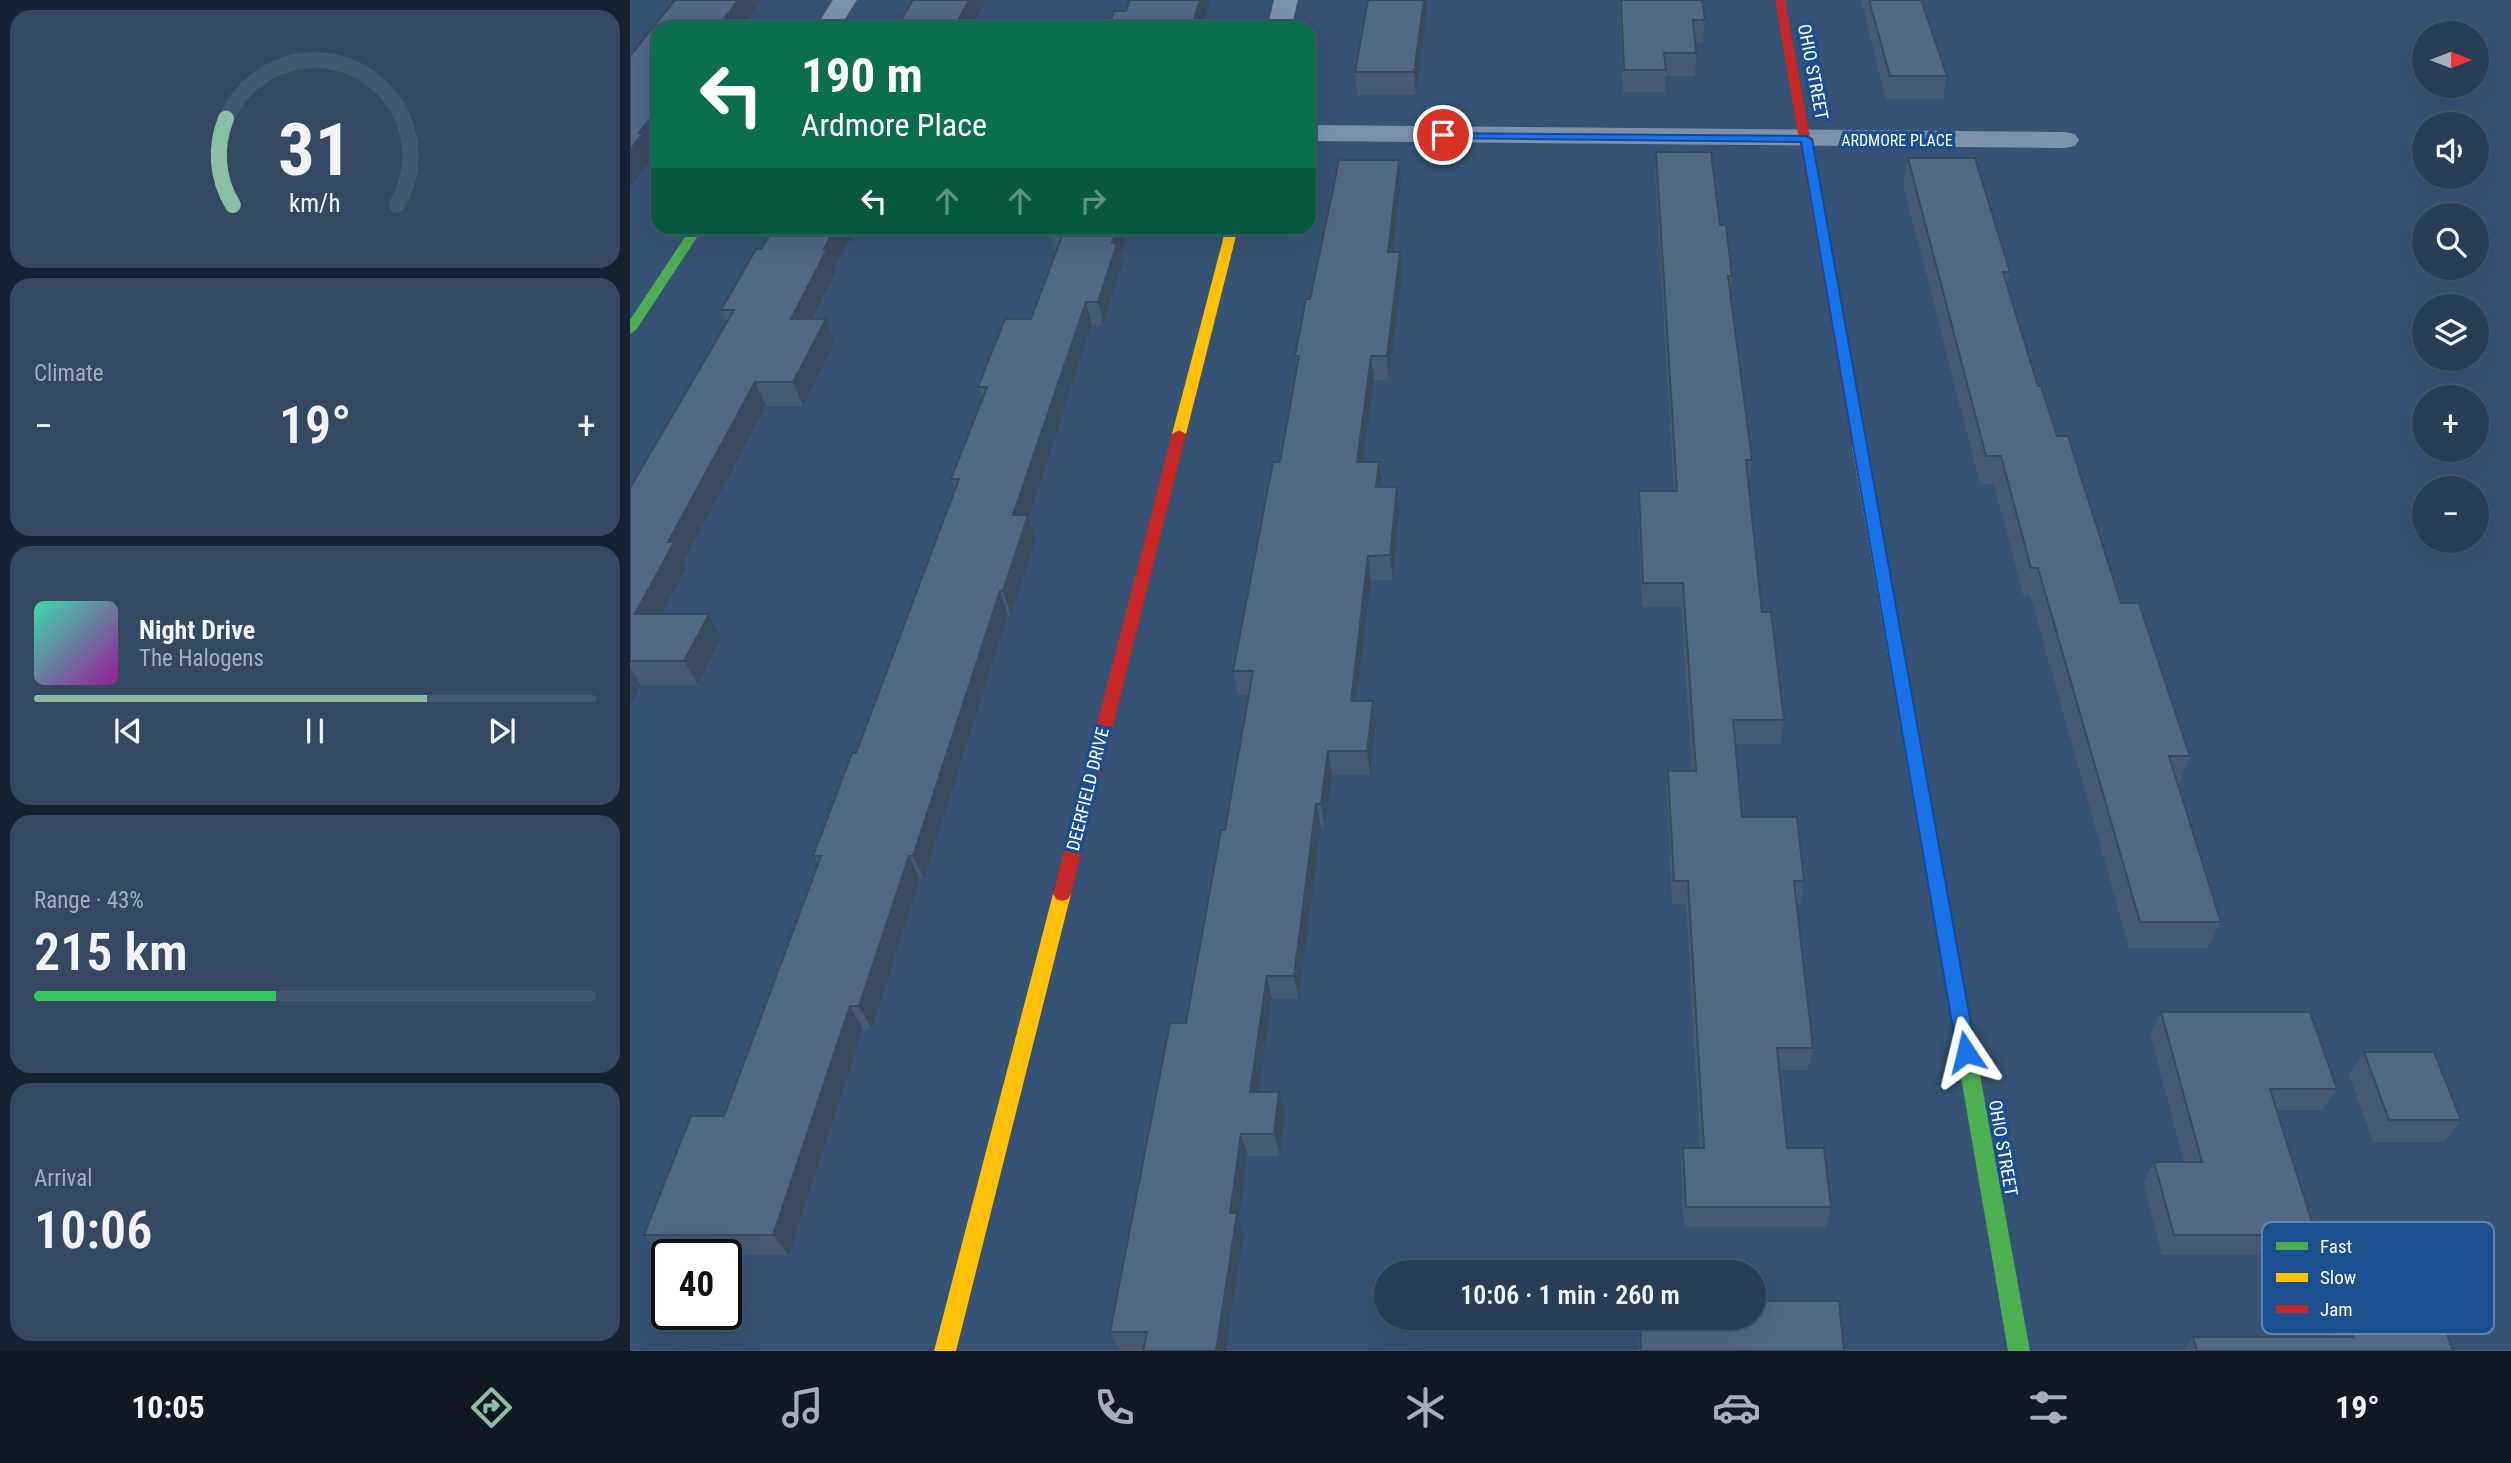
<!DOCTYPE html>
<html lang="en">
<head>
<meta charset="utf-8">
<style>
  :root { --surface:#283e57; --page:#344961; --text:#f1f3f6; --muted:#a5aeba; --line:#44576d; --accent:#8abfa5 }
  body { margin:0; font-family:"Roboto Condensed",sans-serif; background:var(--page); color:var(--text); height:100vh; display:flex; flex-direction:column; font-size:26px; white-space:nowrap }
  * { box-sizing:border-box; margin:0 }
  p { font-size:23px; color:var(--muted) }
  .icon { flex:none; width:38px; height:38px; fill:none; stroke:currentColor; stroke-width:2; stroke-linecap:round; stroke-linejoin:round }
  .map { position:relative; flex:1; overflow:hidden }
  .details { display:flex; flex-direction:column; gap:10px; padding:10px; background:#162230; width:630px }
  .details>* { flex:none }
  .guide { position:absolute; left:21px; top:21px; width:665px; height:214px; border-radius:21px; box-shadow:0 7px 28px #0002,0 0 0 2px var(--line); background:#0b6e4f; color:#fff; overflow:hidden }
  .needle { width:46px; rotate:90deg }
  .controls { position:absolute; left:1782px; top:21px; display:grid; gap:14px }
  .controls a { display:grid; place-items:center; width:77px; height:77px; border-radius:50%; background:var(--surface); box-shadow:0 7px 28px #0002,0 0 0 2px var(--line); font-size:35px }
  .speed { position:absolute; left:21px; top:1239px; display:flex; gap:14px; font-size:35px; font-weight:700; text-align:center }
  .speed>* { display:grid; place-content:center; width:91px; height:91px; border-radius:50%; background:var(--surface); box-shadow:0 7px 28px #0002,0 0 0 2px var(--line); line-height:1 }
  .speed .limit { border:4px solid #111; border-radius:10px; background:#fff; color:#111 }
  .pin { position:absolute; display:grid; place-items:center; width:60px; height:60px; color:#fff; margin:-30px; border:4px solid #fff; border-radius:50%; box-shadow:0 2px 7px #0007 }
  .me { position:absolute; width:77px; margin:-38px; rotate:350deg; stroke-linejoin:round; filter:drop-shadow(0 0 5px #0008) }
  .turn { display:flex; align-items:center; gap:24px; height:147px; padding:0 35px; font-size:32px }
  .turn .icon { width:91px; height:91px; stroke-width:2.5 }
  .turn b { display:block; font-size:49px; line-height:60px }
  .lanes { display:flex; align-items:center; height:66px; padding:0 35px; background:#0003; justify-content:center; gap:35px; direction:ltr }
  .lanes .off { opacity:.35 }
  .big { font-size:52px; font-weight:600; line-height:1.1 }
  .details .widget { flex:1; display:flex; flex-direction:column; justify-content:center; gap:10px; min-width:0; padding:0 24px; border-radius:21px; background:var(--page) }
  .details .dial { align-items:center; gap:0 }
  .dial svg { height:182px; overflow:visible; fill:none; stroke:var(--line); stroke-width:7; stroke-linecap:round; text-anchor:middle }
  .dial text { fill:var(--text); stroke:none }
  .song { display:flex; align-items:center; gap:21px }
  .cover { width:84px; height:84px; border-radius:10px; background:linear-gradient(135deg,hsl(160 70% 55%),hsl(300 70% 35%)) }
  .played { height:7px; border-radius:4px; background:linear-gradient(90deg,var(--accent) 70%,var(--line) 70%) }
  .keys { display:flex; justify-content:space-around; direction:ltr }
  .heat { display:flex; justify-content:space-between; align-items:center; font-size:38px; direction:ltr }
  .charge { height:10px; border-radius:5px; background:linear-gradient(90deg,#34c759 43%,var(--line) 0) }
  .trip { position:absolute; left:744px; top:1260px; width:392px; height:70px; border-radius:35px; background:var(--surface); box-shadow:0 7px 28px #0002,0 0 0 2px var(--line); font-weight:600; line-height:70px; text-align:center }
  .tab-bar { display:flex; height:112px; justify-content:space-around; align-items:center; background:#101923; color:var(--muted) }
  .tab-bar .icon { width:49px; height:49px }
  .tab-bar .active { color:var(--accent) }
  .tab-bar b { font-size:32px; color:var(--text) }
  main { display:flex; flex:1; min-height:0 }
  .map>svg:first-child { display:block }
</style>
</head>
<body>
<main>
<section class="details">
<div class="widget dial"><svg viewBox="0 0 100 80">
<path d="M14 69A42 42 0 1 1 86 69"/>
<path d="M14 69A42 42 0 0 1 11 31" stroke="#8abfa5"/>
<text x="50" y="56" font-size="32" font-weight="700">31</text>
<text x="50" y="72" font-size="11">km/h</text>
</svg></div>
<div class="widget"><p>Climate</p>
<div class="heat"><a>−</a><b class="big">19°</b><a>+</a></div>
</div>
<div class="widget">
<div class="song"><i class="cover"></i><div><b>Night Drive</b><p>The Halogens</p></div></div>
<div class="played"></div>
<div class="keys"><svg class="icon" aria-label="previous" viewBox="0 0 24 24"><path d="M18 5L8 12l10 7zM5 5v14"/></svg><svg class="icon" aria-label="pause" viewBox="0 0 24 24"><path d="M8 5v14M16 5v14"/></svg><svg class="icon" aria-label="next" viewBox="0 0 24 24"><path d="M6 5l10 7-10 7zM19 5v14"/></svg></div>
</div>
<div class="widget"><p>Range · 43%</p><b class="big">215 km</b><div class="charge"></div></div>
<div class="widget"><p>Arrival</p><b class="big">10:06</b></div>
</section>
<div class="map">
<svg width="1881" height="1351" viewBox="0 0 1881 1351">
  <rect width="100%" height="100%" fill="#365274"/>
  <g fill="none" stroke-linecap="round" stroke-linejoin="round">
    <!-- street -->
    <path fill="#7d92a8" fill-rule="evenodd" d="M 203,0 L 227,0 L 209,28 L 185,28 Z
      M 644,0 L 668,0 L 661,28 L 637,28 Z
      M 679,125 L 1435,132 L 1445,134 L 1449,140 L 1445,146 L 1435,148 L 679,141 Z"/>
    <!-- fast -->
    <path fill="#4caf50" fill-rule="evenodd" d="M 61,228 L 73,228 L 6,330 L 0,334 L 0,320 Z
      M 1315,923 L 1321,926 L 1324,931 L 1400,1351 L 1378,1351 L 1306,931 L 1309,926 Z"/>
    <!-- slow -->
    <path fill="#ffc107" fill-rule="evenodd" d="M 596,228 L 608,228 L 556,434 L 549,438 L 542,434 Z
      M 1229,442 L 1236,446 L 1324,931 L 1321,936 L 1315,939 L 1309,936 L 1306,931 L 1222,446 Z
      M 432,887 L 438,889 L 441,894 L 326,1351 L 304,1351 L 423,894 L 426,889 Z"/>
    <!-- jam -->
    <path fill="#c62828" fill-rule="evenodd" d="M 1145,0 L 1155,0 L 1236,446 L 1229,450 L 1222,446 Z
      M 549,430 L 556,434 L 441,894 L 438,899 L 432,901 L 426,899 L 423,894 L 542,434 Z"/>
  </g>
  <!-- wall -->
  <path fill="#475a72" d="M 989,0 L 1072,0 L 1075,20 L 1073,42 L 1065,42 L 1066,53 L 1065,76 L 1035,76 L 1035,92 L 993,92 Z
    M 1231,0 L 1291,0 L 1317,76 L 1313,99 L 1256,99 Z
    M 797,11 L 786,95 L 727,95 L 725,72 Z
    M 1026,152 L 1102,276 L 1100,295 L 1122,460 L 1119,484 L 1118,484 L 1132,612 L 1154,720 L 1150,744 L 1105,744 L 1112,817 L 1174,881 L 1170,904 L 1167,904 L 1183,1048 L 1178,1070 L 1150,1070 L 1157,1148 L 1201,1207 L 1196,1227 L 1054,1227 L 1051,1169 L 1053,1148 L 1070,1148 L 1056,904 L 1042,904 L 1037,795 L 1038,771 L 1062,771 L 1051,607 L 1012,607 L 1008,515 L 1009,491 L 1044,491 L 1025,175 Z
    M 1278,158 L 1380,272 L 1377,284 L 1408,386 L 1427,436 L 1491,603 L 1560,756 L 1549,784 L 1547,784 L 1591,922 L 1578,948 L 1499,948 L 1400,595 L 1393,595 L 1364,484 L 1350,484 L 1273,184 Z
    M 771,183 L 763,252 L 770,252 L 772,275 L 759,380 L 744,380 L 733,462 L 751,487 L 767,487 L 769,511 L 763,580 L 741,580 L 727,701 L 743,701 L 746,725 L 740,775 L 702,775 L 695,828 L 691,828 L 669,999 L 642,999 L 629,1092 L 655,1114 L 650,1156 L 618,1156 L 609,1219 L 614,1234 L 596,1351 L 490,1351 L 480,1332 L 556,1023 L 595,830 L 619,695 L 608,695 L 603,671 L 650,462 L 667,369 L 665,356 L 680,299 Z
    M 144,228 L 226,228 L 204,269 L 206,272 L 182,319 L 205,342 L 173,406 L 136,406 L 54,561 L 57,567 L 32,614 L 91,638 L 68,685 L 11,685 L 0,707 L 0,488 L 97,323 L 91,310 Z
    M 418,228 L 499,228 L 490,257 L 492,266 L 473,325 L 462,325 L 399,517 L 406,540 L 381,615 L 378,615 L 294,879 L 290,879 L 242,1029 L 233,1029 L 159,1255 L 33,1255 L 14,1235 L 94,1116 L 188,864 L 183,856 L 226,753 L 325,490 L 321,479 L 352,399 L 348,387 L 401,319 L 426,250 L 424,250 Z
    M 1531,1012 L 1707,1089 L 1692,1110 L 1646,1110 L 1686,1235 L 1671,1255 L 1532,1255 L 1513,1183 L 1524,1162 L 1554,1162 L 1520,1034 Z
    M 1734,1052 L 1831,1120 L 1814,1142 L 1743,1142 L 1719,1074 Z
    M 1710,1294 L 1823,1351 L 1553,1351 L 1563,1337 L 1701,1337 L 1694,1314 Z
    M 1008,1318 L 1010,1318 L 1214,1351 L 1009,1351 Z"/>
  <!-- shaded-wall -->
  <path fill="#394a5c" d="M 108,0 L 132,0 L 112,28 L 87,28 Z
    M 339,0 L 356,0 L 341,28 L 324,28 Z
    M 570,0 L 580,0 L 572,28 L 561,28 Z
    M 794,0 L 796,0 L 797,11 L 786,95 L 784,72 Z
    M 28,108 L 28,144 L 21,153 L 23,156 L 0,187 L 0,150 L 9,133 Z
    M 769,160 L 771,183 L 760,275 L 758,252 Z
    M 205,228 L 226,228 L 204,269 L 206,272 L 170,342 L 161,319 L 194,249 Z
    M 487,228 L 499,228 L 490,257 L 492,266 L 473,325 L 468,302 Z
    M 770,252 L 772,275 L 759,380 L 757,356 Z
    M 456,302 L 462,325 L 399,517 L 406,540 L 381,615 L 373,591 L 383,515 Z
    M 196,319 L 205,342 L 173,406 L 163,382 Z
    M 741,356 L 744,380 L 730,486 L 727,462 Z
    M 125,382 L 136,406 L 54,561 L 57,567 L 19,638 L 5,614 L 38,542 Z
    M 749,462 L 752,486 L 749,511 L 746,487 Z
    M 767,487 L 769,511 L 763,580 L 760,555 Z
    M 738,556 L 741,580 L 724,725 L 721,701 Z
    M 370,591 L 378,615 L 294,879 L 283,856 Z
    M 79,614 L 91,638 L 68,685 L 54,661 Z
    M 0,667 L 11,685 L 0,707 Z
    M 743,701 L 746,725 L 740,775 L 737,751 Z
    M 698,751 L 702,775 L 695,828 L 691,804 Z
    M 686,804 L 691,828 L 669,999 L 664,976 Z
    M 279,856 L 290,879 L 242,1029 L 229,1006 Z
    M 637,976 L 642,999 L 626,1114 L 620,1092 Z
    M 220,1006 L 233,1029 L 159,1255 L 143,1235 Z
    M 649,1092 L 655,1114 L 650,1156 L 644,1134 Z
    M 611,1134 L 618,1156 L 609,1219 L 614,1234 L 596,1351 L 586,1351 L 600,1213 Z"/>
  <!-- building -->
  <path fill="#526984" stroke="#394a5c" stroke-width="2" d="M 45,0 L 108,0 L 87,28 L 28,28 L 28,108 L 9,133 L 13,133 L 0,150 L 0,56 Z
    M 283,0 L 339,0 L 324,28 L 266,28 Z
    M 500,0 L 570,0 L 561,28 L 478,28 L 484,11 L 496,11 Z
    M 738,0 L 794,0 L 784,72 L 725,72 Z
    M 991,0 L 1072,0 L 1075,20 L 1063,20 L 1066,53 L 1034,53 L 1036,70 L 994,70 Z
    M 1239,0 L 1291,0 L 1317,76 L 1260,76 Z
    M 1026,152 L 1081,152 L 1090,225 L 1096,225 L 1102,276 L 1098,276 L 1122,460 L 1116,460 L 1132,612 L 1141,612 L 1154,720 L 1103,720 L 1112,817 L 1167,817 L 1174,881 L 1164,881 L 1183,1048 L 1147,1048 L 1157,1148 L 1194,1148 L 1201,1207 L 1056,1207 L 1053,1148 L 1074,1148 L 1058,881 L 1044,881 L 1038,771 L 1066,771 L 1053,583 L 1013,583 L 1009,491 L 1047,491 Z
    M 1278,158 L 1345,158 L 1380,272 L 1373,272 L 1408,386 L 1411,386 L 1427,436 L 1438,436 L 1491,603 L 1509,603 L 1560,756 L 1539,756 L 1591,922 L 1510,922 L 1408,568 L 1401,568 L 1371,456 L 1356,456 Z
    M 709,160 L 769,160 L 758,252 L 770,252 L 757,356 L 741,356 L 727,462 L 749,462 L 746,487 L 767,487 L 760,555 L 738,556 L 721,701 L 743,701 L 737,751 L 698,751 L 691,804 L 686,804 L 664,976 L 637,976 L 620,1092 L 649,1092 L 644,1134 L 611,1134 L 600,1213 L 607,1213 L 586,1351 L 513,1351 L 517,1332 L 480,1332 L 540,1023 L 556,1023 L 591,830 L 595,830 L 623,671 L 603,671 L 643,462 L 650,462 L 669,356 L 665,356 L 676,299 L 680,299 Z
    M 144,228 L 205,228 L 194,249 L 197,249 L 161,319 L 196,319 L 163,382 L 125,382 L 38,542 L 44,542 L 5,614 L 79,614 L 54,661 L 0,661 L 0,488 L 104,310 L 91,310 L 126,249 L 131,249 Z
    M 435,228 L 487,228 L 482,243 L 487,243 L 468,302 L 456,302 L 383,515 L 398,515 L 373,591 L 370,591 L 283,856 L 279,856 L 229,1006 L 220,1006 L 143,1235 L 14,1235 L 61,1116 L 94,1116 L 191,856 L 183,856 L 222,753 L 226,753 L 329,479 L 321,479 L 357,387 L 348,387 L 375,319 L 401,319 Z
    M 1531,1012 L 1680,1012 L 1707,1089 L 1640,1089 L 1686,1235 L 1544,1235 L 1524,1162 L 1572,1162 Z
    M 1734,1052 L 1804,1052 L 1831,1120 L 1759,1120 Z
    M 1710,1294 L 1803,1294 L 1823,1351 L 1567,1351 L 1563,1337 L 1723,1337 Z
    M 1124,1301 L 1209,1301 L 1214,1351 L 1011,1351 L 1010,1318 L 1124,1318 Z"/>
  <!-- route -->
  <path fill="#1a73e8" stroke="#114b97" stroke-width="2" d="M 809,133 L 1176,136 L 1182,139 L 1346,1052 L 1343,1058 L 1336,1061 L 1329,1058 L 1327,1052 L 1171,142 L 813,138 L 809,137 Z"/>
  <g text-anchor="middle" stroke-width="7" stroke-linejoin="round" paint-order="stroke">
    <!-- far-street labels -->
    <g font-size="16" fill="#fff" stroke="#1b4f8f">
      <text x="1267" y="146">ARDMORE PLACE</text>
    </g>
    <!-- street labels -->
    <g font-size="18" fill="#fff" stroke="#1b4f8f">
      <text transform="translate(1183 72) rotate(79)" y="6">OHIO STREET</text>
      <text transform="translate(458 789) rotate(-76)" y="6">DEERFIELD DRIVE</text>
      <text transform="translate(1373 1148) rotate(80)" y="6">OHIO STREET</text>
    </g>
  </g>
  <!-- legend -->
  <rect x="1632" y="1222" width="232" height="112" rx="10" fill="#1b4f8f" stroke="#5f84b1" stroke-width="2"/>
  <rect x="1646" y="1242" width="32" height="8" fill="#4caf50"/>
  <rect x="1646" y="1273" width="32" height="9" fill="#ffc107"/>
  <rect x="1646" y="1305" width="32" height="8" fill="#c62828"/>
  <g font-size="19" fill="#fff">
    <text x="1690" y="1253">Fast</text>
    <text x="1690" y="1284">Slow</text>
    <text x="1690" y="1316">Jam</text>
  </g>
</svg>
<div class="controls">
<a><svg class="needle" viewBox="-14 -14 28 28"><path d="M0-13l5 13h-10z" fill="#e53935"/><path d="M0 13l5-13h-10z" fill="#a5aeba"/></svg></a>
<a><svg class="icon" aria-label="sound" viewBox="0 0 24 24"><path d="M4 9h4l5-4v14l-5-4H4zM17 9q2 3 0 6"/></svg></a>
<a><svg class="icon" aria-label="search" viewBox="0 0 24 24"><circle cx="10" cy="10" r="6"/><path d="M15 15l6 6"/></svg></a>
<a><svg class="icon" aria-label="layers" viewBox="0 0 24 24"><path d="M12 4l9 5-9 5-9-5zM3 14l9 5 9-5"/></svg></a>
<a>+</a>
<a>−</a>
</div>
<div class="speed"><div class="limit">40</div></div>
<div class="pin" style="left:813px;top:135px;background:#d93025"><svg class="icon" aria-label="arrive" viewBox="0 0 24 24"><path d="M6 21V4h12l-3 4 3 4H6"/></svg></div>
<svg class="me" style="left:1336px;top:1052px" viewBox="-20 -20 40 40"><path d="M0-17L14 15 0 8-14 15z" fill="#1a73e8" stroke="#fff" stroke-width="4"/></svg>
<div class="trip">10:06 · 1 min · 260 m</div>
<div class="guide">
<div class="turn"><svg class="icon" aria-label="left" viewBox="0 0 24 24"><path d="M17 20v-9H6M10 6l-5 5 5 5"/></svg><div><b>190 m</b>Ardmore Place</div></div>
<div class="lanes"><svg class="icon" aria-label="left" viewBox="0 0 24 24"><path d="M17 20v-9H6M10 6l-5 5 5 5"/></svg><svg class="icon off" aria-label="ahead" viewBox="0 0 24 24"><path d="M12 20V5M6 11l6-6 6 6"/></svg><svg class="icon off" aria-label="ahead" viewBox="0 0 24 24"><path d="M12 20V5M6 11l6-6 6 6"/></svg><svg class="icon off" aria-label="right" viewBox="0 0 24 24"><path d="M7 20v-9h11M14 6l5 5-5 5"/></svg></div>
</div>
</div>
</main>
<nav class="tab-bar">
<b>10:05</b>
<svg class="icon active" aria-label="directions" viewBox="0 0 24 24"><path d="M12 3l9 9-9 9-9-9zM9 14v-3h6M13 9l2 2-2 2"/></svg>
<svg class="icon" aria-label="music" viewBox="0 0 24 24"><path d="M9 18V5l10-2v13"/><circle cx="6" cy="18" r="3"/><circle cx="16" cy="16" r="3"/></svg>
<svg class="icon" aria-label="phone" viewBox="0 0 24 24"><path d="M5 4h4l2 5-3 2q2 4 5 5l2-3 5 2v4C11 20 4 13 5 4z"/></svg>
<svg class="icon" aria-label="climate" viewBox="0 0 24 24"><path d="M12 3v18M4 7l16 10M4 17L20 7"/></svg>
<svg class="icon" aria-label="car" viewBox="0 0 24 24"><path d="M5 17H2v-5l4-1 3-4h7l3 4 3 1v5h-3M9 17h6M6 11h13"/><circle cx="7" cy="17" r="2"/><circle cx="17" cy="17" r="2"/></svg>
<svg class="icon" aria-label="filters" viewBox="0 0 24 24"><path d="M4 7h16M4 17h16"/><circle cx="9" cy="7" r="2"/><circle cx="15" cy="17" r="2"/></svg>
<b>19°</b>
</nav>
</body>
</html>
